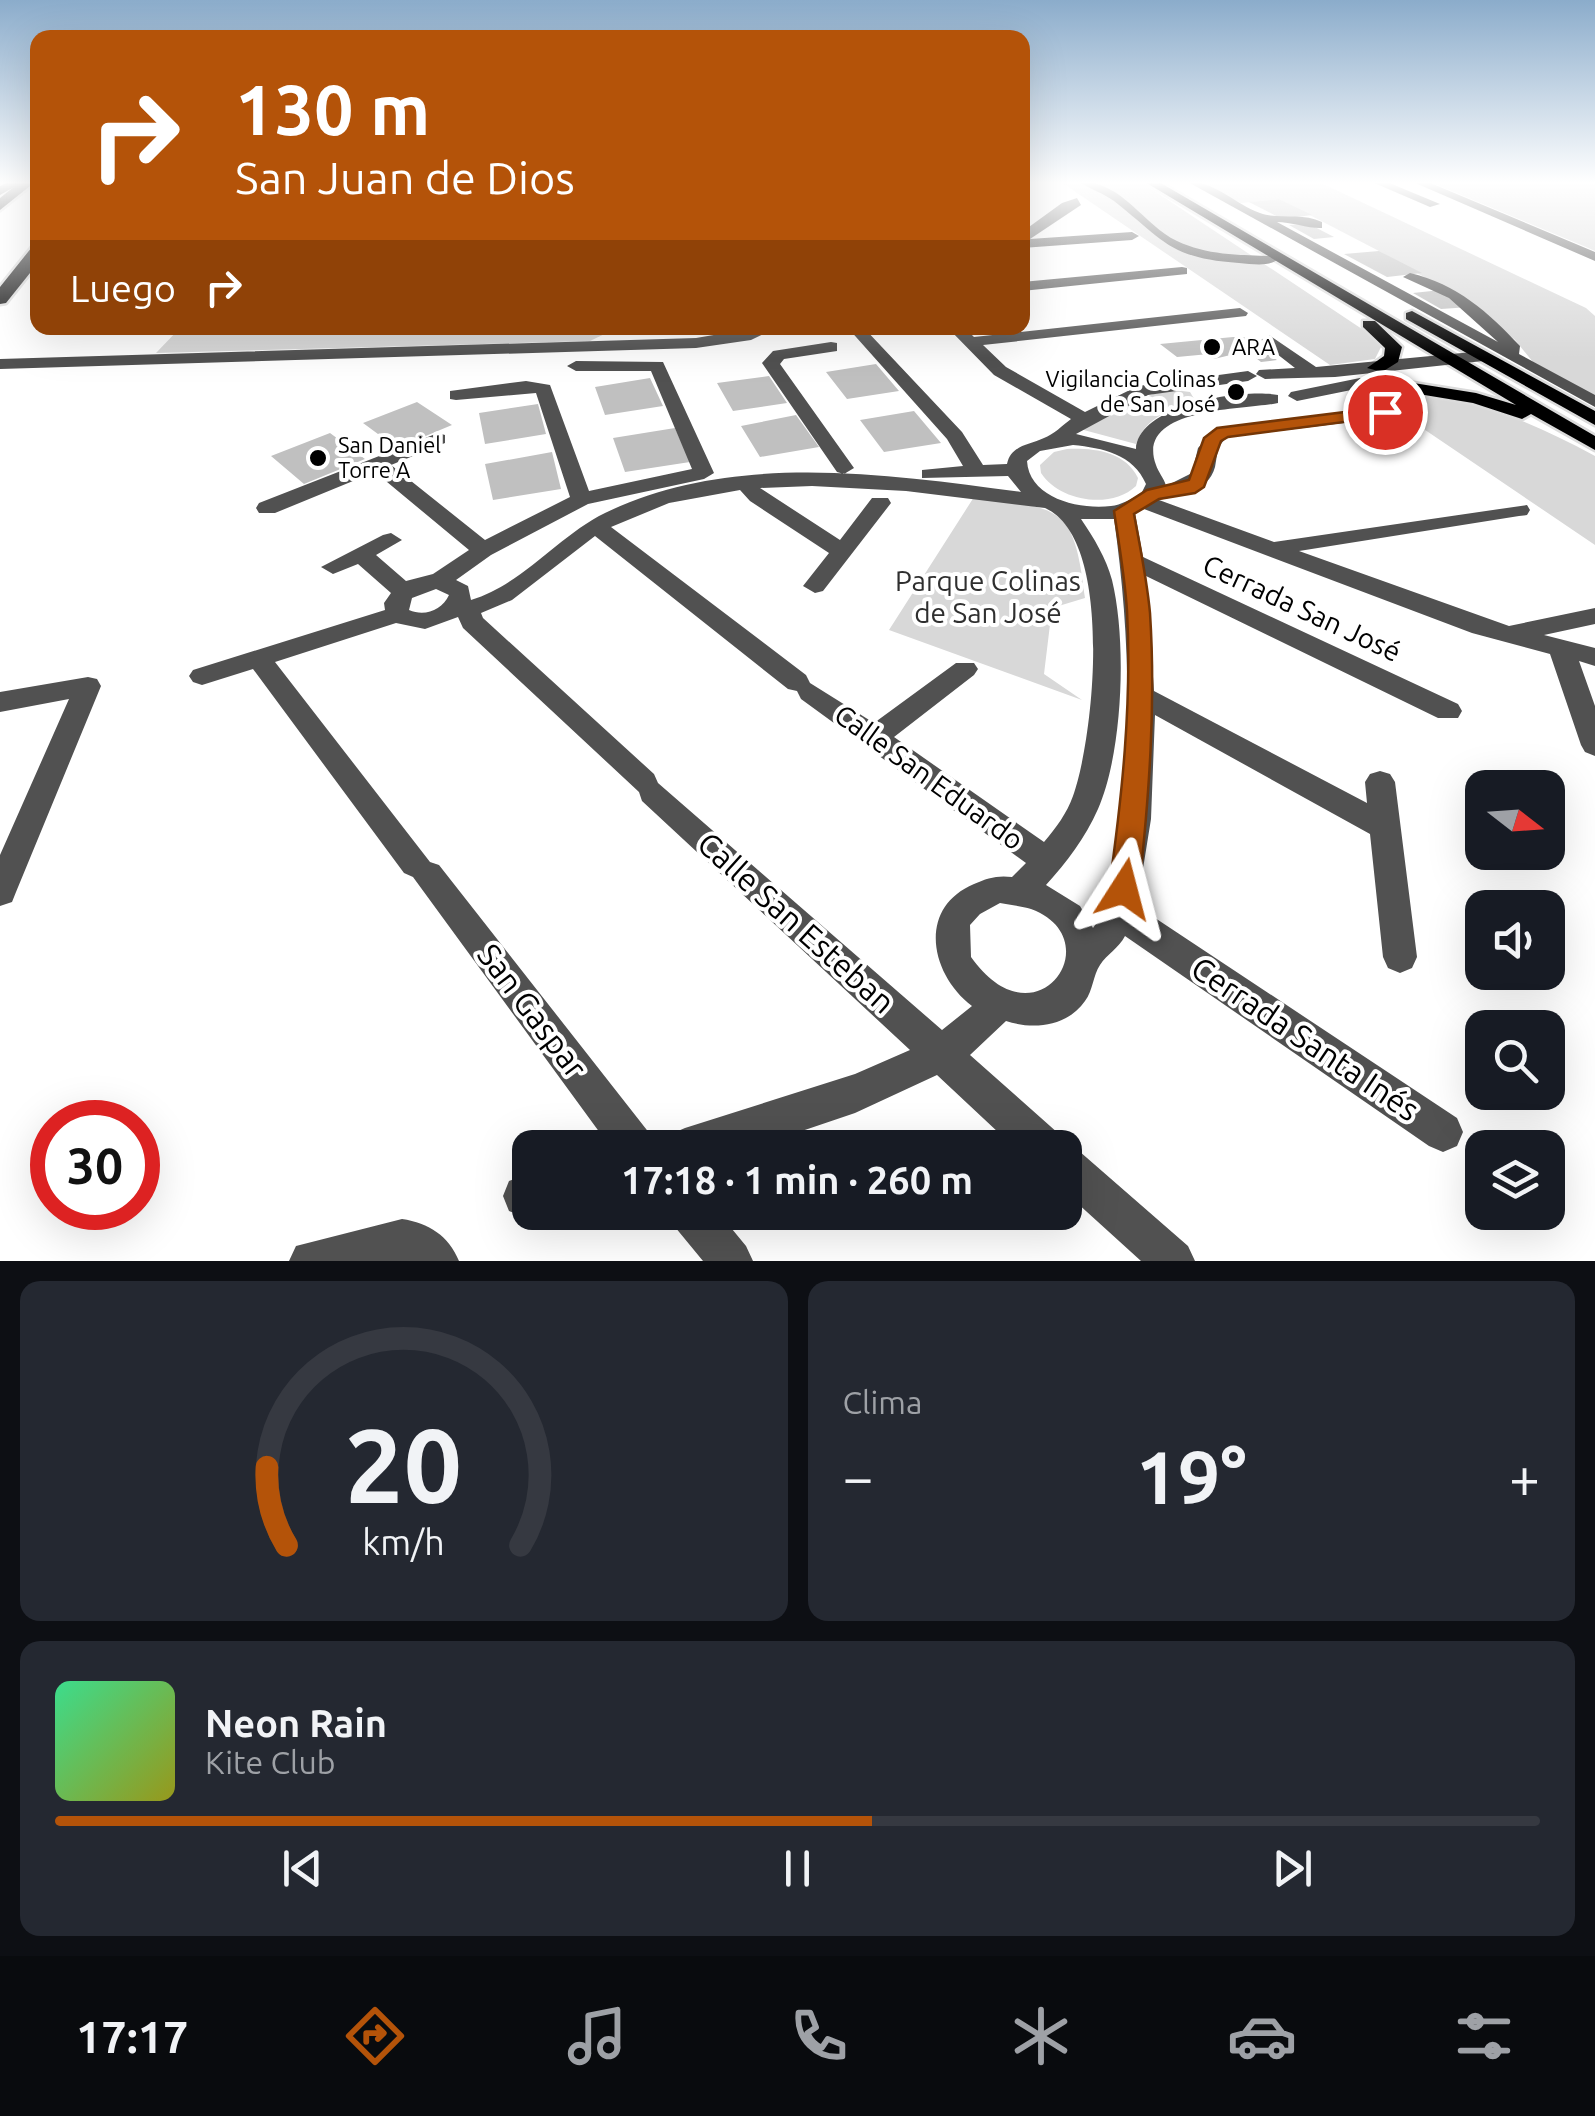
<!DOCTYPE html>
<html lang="es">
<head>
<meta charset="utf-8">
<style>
  :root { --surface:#171b24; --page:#242831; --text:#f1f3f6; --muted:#9ea1a6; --line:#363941; --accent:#b45309 }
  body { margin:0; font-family:Ubuntu,sans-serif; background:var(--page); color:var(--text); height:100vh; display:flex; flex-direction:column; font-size:38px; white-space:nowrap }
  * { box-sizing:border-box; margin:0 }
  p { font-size:32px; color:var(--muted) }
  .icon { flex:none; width:55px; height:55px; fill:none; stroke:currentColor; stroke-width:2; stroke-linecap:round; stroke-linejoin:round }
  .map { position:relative; height:1261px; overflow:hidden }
  .side { display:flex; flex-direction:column; gap:20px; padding:20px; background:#0d0f14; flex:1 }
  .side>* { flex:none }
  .guide { position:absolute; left:30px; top:30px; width:1000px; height:305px; border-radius:20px; box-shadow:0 10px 40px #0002; background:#b45309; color:#fff; overflow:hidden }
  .needle { width:65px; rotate:107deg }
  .fabs { position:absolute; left:1465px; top:770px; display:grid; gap:20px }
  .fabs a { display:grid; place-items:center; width:100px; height:100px; border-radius:20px; background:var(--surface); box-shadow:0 10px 40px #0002; font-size:50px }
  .speed { position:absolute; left:30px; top:1100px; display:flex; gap:20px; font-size:50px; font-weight:700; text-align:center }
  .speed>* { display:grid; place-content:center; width:130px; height:130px; border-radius:50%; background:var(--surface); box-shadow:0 10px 40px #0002; line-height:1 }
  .speed .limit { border:15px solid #d22; background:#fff; color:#111 }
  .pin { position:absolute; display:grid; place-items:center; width:85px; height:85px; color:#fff; margin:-42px; border:5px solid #fff; border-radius:50%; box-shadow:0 2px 10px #0007 }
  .me { position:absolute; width:110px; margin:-55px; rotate:9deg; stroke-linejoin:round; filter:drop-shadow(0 0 8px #0008) }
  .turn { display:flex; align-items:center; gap:35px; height:210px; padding:0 40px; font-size:45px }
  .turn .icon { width:130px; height:130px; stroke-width:2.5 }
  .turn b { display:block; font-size:70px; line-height:85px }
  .then { display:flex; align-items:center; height:95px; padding:0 40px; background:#0003; gap:20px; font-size:38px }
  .big { font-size:75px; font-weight:700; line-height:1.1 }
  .side .card { flex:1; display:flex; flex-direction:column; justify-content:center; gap:15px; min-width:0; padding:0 35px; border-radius:20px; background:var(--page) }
  .side .dial { align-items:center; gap:0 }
  .dial svg { height:260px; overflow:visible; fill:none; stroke:var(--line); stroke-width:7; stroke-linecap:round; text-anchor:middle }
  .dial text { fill:var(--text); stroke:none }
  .song { display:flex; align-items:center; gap:30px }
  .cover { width:120px; height:120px; border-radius:15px; background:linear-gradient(135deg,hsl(150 70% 55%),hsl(60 70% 35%)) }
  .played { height:10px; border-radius:5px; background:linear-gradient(90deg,var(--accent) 55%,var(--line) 55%) }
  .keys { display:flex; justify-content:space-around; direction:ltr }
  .heat { display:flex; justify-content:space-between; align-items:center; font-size:55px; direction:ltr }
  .side .tiles { flex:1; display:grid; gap:20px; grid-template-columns:1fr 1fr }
  .card:last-child { grid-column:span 2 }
  .trip { position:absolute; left:512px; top:1130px; width:570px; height:100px; border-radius:20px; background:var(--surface); box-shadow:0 10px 40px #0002; font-weight:700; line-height:100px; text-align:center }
  .tabs { display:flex; height:160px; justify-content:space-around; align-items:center; background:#090b0e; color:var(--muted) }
  .tabs .icon { width:70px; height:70px }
  .tabs .on { color:var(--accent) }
  .tabs b { font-size:45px; color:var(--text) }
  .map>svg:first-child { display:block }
</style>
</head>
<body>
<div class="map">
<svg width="1595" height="1261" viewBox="0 0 1595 1261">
  <rect width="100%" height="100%" fill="#fff"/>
  <!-- green -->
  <path fill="#d8d8d8" d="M 1061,182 L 1141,182 L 1383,343 L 1375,359 L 1330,365 Z
    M 1199,182 L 1319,182 L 1586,308 L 1595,316 L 1595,396 L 1533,362 L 1515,340 L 1476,307 L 1379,251 L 1279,199 L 1241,203 Z
    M 1430,182 L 1595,182 L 1595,251 L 1586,247 Z
    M 180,328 L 617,328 L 590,341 L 156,353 Z
    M 1166,389 L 1190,392 L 1196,402 C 1169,412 1148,414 1136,444 L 1080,429 L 1121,407 Z
    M 1388,389 C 1467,396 1525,418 1595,456 L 1595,545 L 1369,392 Z
    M 1067,449 C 1093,448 1125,451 1138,478 L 1136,486 C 1111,510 1059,501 1041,473 L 1040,465 L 1054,452 Z
    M 974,497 C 1061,509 1074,504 1085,598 L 1052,608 L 1044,674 L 1082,700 L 889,630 Z"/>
  <!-- building -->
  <path fill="#c0c0c0" d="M 1279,199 L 1312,215 L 1282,219 L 1249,202 Z
    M 1309,224 L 1334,237 L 1314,239 L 1289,225 Z
    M 1379,251 L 1422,273 L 1387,277 L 1344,254 Z
    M 1441,290 L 1470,307 L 1441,309 L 1413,293 Z
    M 1233,337 L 1245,337 L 1277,360 L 1261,362 L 1247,351 L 1214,359 L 1209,354 L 1177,357 L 1160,344 Z
    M 876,364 L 899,391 L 847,399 L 826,372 Z
    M 769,376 L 787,403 L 733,411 L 717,383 Z
    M 650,378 L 663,406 L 605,415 L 595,387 Z
    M 417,402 L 452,425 L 397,448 L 363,423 Z
    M 538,404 L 546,434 L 485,444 L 479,413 Z
    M 914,411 L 941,443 L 884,452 L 860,420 Z
    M 796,415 L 819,447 L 760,457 L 741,426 Z
    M 675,428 L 690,462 L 625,472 L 613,438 Z
    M 330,433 L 365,459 L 304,484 L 271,456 Z
    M 552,452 L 561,489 L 493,500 L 485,464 Z"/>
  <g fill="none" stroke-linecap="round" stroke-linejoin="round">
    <defs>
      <path id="major" d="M 9,182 L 23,182 L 0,195 L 0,186 Z
        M 1145,182 L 1159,182 L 1595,436 L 1595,450 L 1531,414 L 1522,419 L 1473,403 L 1370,386 L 1367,382 L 1376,377 L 1476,393 L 1516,405 Z
        M 1412,311 L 1595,411 L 1595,425 L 1406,319 L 1406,313 Z
        M 1363,321 L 1375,321 L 1402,347 L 1398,362 L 1382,372 L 1367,368 L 1384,356 L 1385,348 L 1363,327 Z"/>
      <path id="highway" d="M 20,182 L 35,182 L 0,210 L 0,198 Z
        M 38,246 L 38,263 L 6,303 L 0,304 L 0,287 L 32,247 Z"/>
    </defs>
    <!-- major casing -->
    <use href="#major" stroke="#dbdbdb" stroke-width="5"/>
    <!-- highway casing -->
    <use href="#highway" stroke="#dbdbdb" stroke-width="5"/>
    <!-- minor -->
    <path fill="#515151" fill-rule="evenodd" d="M 1079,182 C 1122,180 1142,224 1177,241 C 1206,255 1239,255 1270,256 L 1277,260 C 1267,267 1252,264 1239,263 C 1168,258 1164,240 1114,201 C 1103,193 1090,189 1079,182 Z
      M 1188,182 C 1215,181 1235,204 1260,213 C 1279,220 1301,212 1322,222 L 1322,228 C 1311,229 1291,222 1277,222 L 1498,342 L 1449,298 L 1403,277 L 1410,273 C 1457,284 1488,312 1520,346 L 1519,354 L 1595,395 L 1595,407 Z
      M 1372,182 L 1387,182 L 1440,204 L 1430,207 Z
      M 1413,182 L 1428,182 L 1595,252 L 1595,261 Z
      M 1077,198 L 1081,205 L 1030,239 L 1132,232 L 1139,236 L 1132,240 L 1022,248 L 1022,232 L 1062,203 Z
      M 1182,267 L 1187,268 L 1187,274 L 1022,291 L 1022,282 Z
      M 1240,308 L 1248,313 L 1246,316 L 983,345 L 1006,367 L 1085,412 L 1138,386 L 1248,371 L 1257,376 L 1248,381 L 1148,395 L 1076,434 L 1136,449 C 1138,404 1244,388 1278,395 L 1278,403 C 1248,410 1134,406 1156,465 C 1158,472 1164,478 1166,486 L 1192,473 L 1198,448 L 1216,428 L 1392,408 L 1394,412 L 1385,418 L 1228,437 C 1216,446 1218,453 1215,467 C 1208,492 1181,495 1159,500 L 1274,542 L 1527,505 L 1530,510 L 1527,515 L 1519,516 L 1299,551 L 1509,626 L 1595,608 L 1595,624 L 1544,635 L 1595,648 L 1595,666 L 1579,661 L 1595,706 L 1595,756 L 1585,752 L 1581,745 L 1550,654 L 1472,633 L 1144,509 L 1135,513 L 1143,557 L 1458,704 L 1462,711 L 1458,718 L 1438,718 L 1146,576 L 1154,691 L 1367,803 L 1365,782 L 1370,774 L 1380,771 L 1390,774 L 1395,782 L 1417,957 L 1412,968 L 1400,973 L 1388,968 L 1383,957 L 1370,834 L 1155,715 L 1151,819 L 1137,906 L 1457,1118 L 1463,1132 L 1457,1146 L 1443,1152 L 1429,1146 L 1125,936 C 1119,948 1107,954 1100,965 C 1093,975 1093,991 1085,1001 C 1067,1027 1033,1030 1006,1021 L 970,1055 L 1059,1134 L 1064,1145 L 1079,1151 L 1188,1246 L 1195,1261 L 1141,1261 L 1065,1192 L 1065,1148 L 1015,1148 L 937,1075 L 855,1113 L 752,1148 L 665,1148 L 671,1134 L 685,1128 L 855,1074 L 910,1050 L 642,801 L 639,792 L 463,628 L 458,617 L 425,629 L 396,623 L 275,662 L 430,862 L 439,865 L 650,1134 L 656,1148 L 611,1148 L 413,877 L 404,873 L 253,669 L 202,685 L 193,682 L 189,676 L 193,670 L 385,610 L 384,603 L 391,593 L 358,564 L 333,574 L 321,567 L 383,535 L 391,533 L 402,540 L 376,555 L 406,581 L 433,574 L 469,550 L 375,472 L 275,513 L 259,513 L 256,508 L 259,503 L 438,433 L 445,435 L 445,443 L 391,465 L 485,540 L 570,497 L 536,393 L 456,400 L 450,399 L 450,391 L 526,381 L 550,385 L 589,491 L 692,469 L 651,371 L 576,371 L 567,366 L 576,361 L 663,362 L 714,473 L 704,479 L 588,504 L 491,555 L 456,580 L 468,586 L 471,600 C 522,585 558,536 605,513 C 733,451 886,474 1021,492 L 1008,476 L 922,478 L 922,470 L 963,466 L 947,439 L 848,328 L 864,328 L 962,432 L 983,465 L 1007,464 C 1011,445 1029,445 1044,438 C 1053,435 1063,425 1071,419 L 994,375 L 948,328 L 965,328 L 974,337 ZM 1073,445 C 1103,448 1133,454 1146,484 L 1141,494 C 1131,499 1121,505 1111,506 C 1079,510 1029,498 1027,461 L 1040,451 ZM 812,486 L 906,491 L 1045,508 C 1115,539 1094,738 1073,796 C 1067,813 1056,828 1044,842 L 894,737 L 974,675 L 978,669 L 974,663 L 956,663 L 874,723 L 810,683 L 806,675 L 611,527 L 669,503 L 740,490 L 750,501 L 829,553 L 803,586 L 815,593 L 823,591 L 891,503 L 888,498 L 872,498 L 840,540 L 760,488 ZM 1081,519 L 1114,519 C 1129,625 1133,733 1118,840 C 1114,868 1111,905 1093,928 L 1080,906 L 1046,885 C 1067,862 1085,838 1098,809 C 1123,752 1127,641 1112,580 C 1106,558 1094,538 1081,519 ZM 595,536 L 788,689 L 797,691 L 801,699 L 1026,863 L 1012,877 C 998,875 987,878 974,884 C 917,908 930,974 972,1006 L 942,1030 L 658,783 L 654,774 L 483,618 L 481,613 L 512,600 ZM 436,589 L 449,595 C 442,610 425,617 409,610 L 412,598 ZM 1000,903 C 1010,905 1022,906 1031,909 C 1112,939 1036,1049 971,957 L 970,925 L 980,914 Z
      M 755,328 L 776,328 L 751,340 L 696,348 L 0,369 L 0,359 L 696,338 Z
      M 1269,335 L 1316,367 L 1483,351 L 1491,356 L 1483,361 L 1335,377 L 1265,379 L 1256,374 L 1259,370 L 1295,368 L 1263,343 L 1261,340 Z
      M 831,342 L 837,343 L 837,351 L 784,359 L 780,364 L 854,468 L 844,474 L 837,472 L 762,363 L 773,351 Z
      M 1360,378 L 1366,379 L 1366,387 L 1297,401 L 1288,396 L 1291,392 Z
      M 88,677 L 97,679 L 101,686 L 16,892 L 12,902 L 0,906 L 0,855 L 69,699 L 0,712 L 0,692 Z
      M 530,1173 L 530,1212 L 536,1212 L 524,1217 L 509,1211 L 503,1196 L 509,1181 Z
      M 669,1212 L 718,1212 L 746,1246 L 753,1261 L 703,1261 L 675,1227 Z
      M 402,1219 C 429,1223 449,1236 459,1261 L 289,1261 L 296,1246 Z"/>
    <!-- major -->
    <use href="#major" fill="#000" fill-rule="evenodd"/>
    <!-- highway -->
    <use href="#highway" fill="#000" fill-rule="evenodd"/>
  </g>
  <!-- sky -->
  <linearGradient id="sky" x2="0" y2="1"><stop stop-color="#8baccb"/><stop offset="0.51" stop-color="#fff"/><stop offset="1" stop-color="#fff" stop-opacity="0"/></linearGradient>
  <rect width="1595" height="358" fill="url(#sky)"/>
  <!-- route -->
  <path fill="#b45309" stroke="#753606" stroke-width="2.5" d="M 1385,407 L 1391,408 L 1391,416 L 1228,437 L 1221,441 L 1204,487 L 1195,493 L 1159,499 L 1134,514 C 1140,547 1147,580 1150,613 C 1156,705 1149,797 1139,889 L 1134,898 L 1124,902 L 1113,898 L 1109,889 C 1122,797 1132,704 1127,611 C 1125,578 1119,544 1114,511 L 1147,490 L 1189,480 L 1204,438 L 1217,428 Z"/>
  <!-- markers -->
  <g fill="#000" stroke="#fff" stroke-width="4">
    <circle cx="1212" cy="347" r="10"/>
    <circle cx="1236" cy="392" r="10"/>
    <circle cx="318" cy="458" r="10"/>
  </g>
  <g text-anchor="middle" stroke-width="8" stroke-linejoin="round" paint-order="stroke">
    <!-- far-poi labels -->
    <g font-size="22" fill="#000" stroke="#fff" text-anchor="start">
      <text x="1232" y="355">ARA</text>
      <text x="1216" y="387" text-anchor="end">Vigilancia Colinas<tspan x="1216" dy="25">de San José</tspan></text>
      <text x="338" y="453">San Daniel<tspan x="338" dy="25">Torre A</tspan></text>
    </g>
    <!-- park labels -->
    <g font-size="28" fill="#2f2f2f" stroke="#fff">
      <text x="988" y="591">Parque Colinas<tspan x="988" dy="32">de San José</tspan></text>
    </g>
    <!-- street labels -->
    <g font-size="28" fill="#000" stroke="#fff">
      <text transform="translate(1302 608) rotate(25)" y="10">Cerrada San José</text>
      <text transform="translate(929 777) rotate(36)" y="10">Calle San Eduardo</text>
    </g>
    <!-- near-street labels -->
    <g font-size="32" fill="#000" stroke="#fff">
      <text transform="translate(796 923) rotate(42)" y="11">Calle San Esteban</text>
      <text transform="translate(532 1011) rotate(53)" y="11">San Gaspar</text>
      <text transform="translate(1305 1039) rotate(34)" y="11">Cerrada Santa Inés</text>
    </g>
  </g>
</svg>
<div class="fabs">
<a><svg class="needle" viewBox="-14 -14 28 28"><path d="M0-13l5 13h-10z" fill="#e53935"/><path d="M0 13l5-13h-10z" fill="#9ea1a6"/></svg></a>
<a><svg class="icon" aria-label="sound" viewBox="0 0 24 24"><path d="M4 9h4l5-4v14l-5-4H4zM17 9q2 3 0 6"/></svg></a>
<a><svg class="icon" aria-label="search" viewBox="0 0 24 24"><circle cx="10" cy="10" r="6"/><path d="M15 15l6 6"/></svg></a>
<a><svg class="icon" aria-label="layers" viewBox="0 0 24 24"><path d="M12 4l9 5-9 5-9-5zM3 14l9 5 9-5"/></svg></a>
</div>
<div class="speed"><div class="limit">30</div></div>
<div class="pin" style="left:1385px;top:412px;background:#d93025"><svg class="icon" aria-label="arrive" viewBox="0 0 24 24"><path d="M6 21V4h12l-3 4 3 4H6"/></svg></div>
<svg class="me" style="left:1124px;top:889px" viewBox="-20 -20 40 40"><path d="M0-17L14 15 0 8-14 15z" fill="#b45309" stroke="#fff" stroke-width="4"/></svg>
<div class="trip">17:18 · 1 min · 260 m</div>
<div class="guide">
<div class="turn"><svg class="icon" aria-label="right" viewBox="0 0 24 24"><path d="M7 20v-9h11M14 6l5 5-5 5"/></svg><div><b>130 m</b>San Juan de Dios</div></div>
<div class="then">Luego<svg class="icon" aria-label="right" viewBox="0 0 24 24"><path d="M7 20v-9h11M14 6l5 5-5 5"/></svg></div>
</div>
</div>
<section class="side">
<div class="tiles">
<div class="card dial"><svg viewBox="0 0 100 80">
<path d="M14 69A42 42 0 1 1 86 69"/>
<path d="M14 69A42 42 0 0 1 8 45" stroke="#b45309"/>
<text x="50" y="56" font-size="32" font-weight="700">20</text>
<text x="50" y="72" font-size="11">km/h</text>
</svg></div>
<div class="card"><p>Clima</p>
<div class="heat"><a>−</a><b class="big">19°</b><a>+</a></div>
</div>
<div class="card">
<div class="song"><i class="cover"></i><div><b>Neon Rain</b><p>Kite Club</p></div></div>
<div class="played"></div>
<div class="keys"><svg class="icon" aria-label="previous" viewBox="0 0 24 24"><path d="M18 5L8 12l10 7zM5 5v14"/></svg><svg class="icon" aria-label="pause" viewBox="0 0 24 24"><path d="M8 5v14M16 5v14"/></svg><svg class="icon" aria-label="next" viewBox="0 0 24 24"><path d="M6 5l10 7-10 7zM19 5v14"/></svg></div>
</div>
</div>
</section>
<nav class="tabs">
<b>17:17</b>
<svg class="icon on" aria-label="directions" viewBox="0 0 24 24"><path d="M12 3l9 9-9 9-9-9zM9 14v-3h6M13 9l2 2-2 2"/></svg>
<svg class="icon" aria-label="music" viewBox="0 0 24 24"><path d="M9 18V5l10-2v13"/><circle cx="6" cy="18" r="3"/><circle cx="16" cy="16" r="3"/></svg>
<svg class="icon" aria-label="phone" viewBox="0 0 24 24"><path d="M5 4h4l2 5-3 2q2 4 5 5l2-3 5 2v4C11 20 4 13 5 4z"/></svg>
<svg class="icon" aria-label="climate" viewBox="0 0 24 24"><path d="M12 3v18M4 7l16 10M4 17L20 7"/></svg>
<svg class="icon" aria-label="car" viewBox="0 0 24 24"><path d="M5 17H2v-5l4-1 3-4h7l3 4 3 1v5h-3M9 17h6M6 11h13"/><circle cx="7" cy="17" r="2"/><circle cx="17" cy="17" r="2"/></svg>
<svg class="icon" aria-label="filters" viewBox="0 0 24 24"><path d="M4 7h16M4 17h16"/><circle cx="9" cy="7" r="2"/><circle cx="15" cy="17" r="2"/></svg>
</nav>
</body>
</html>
